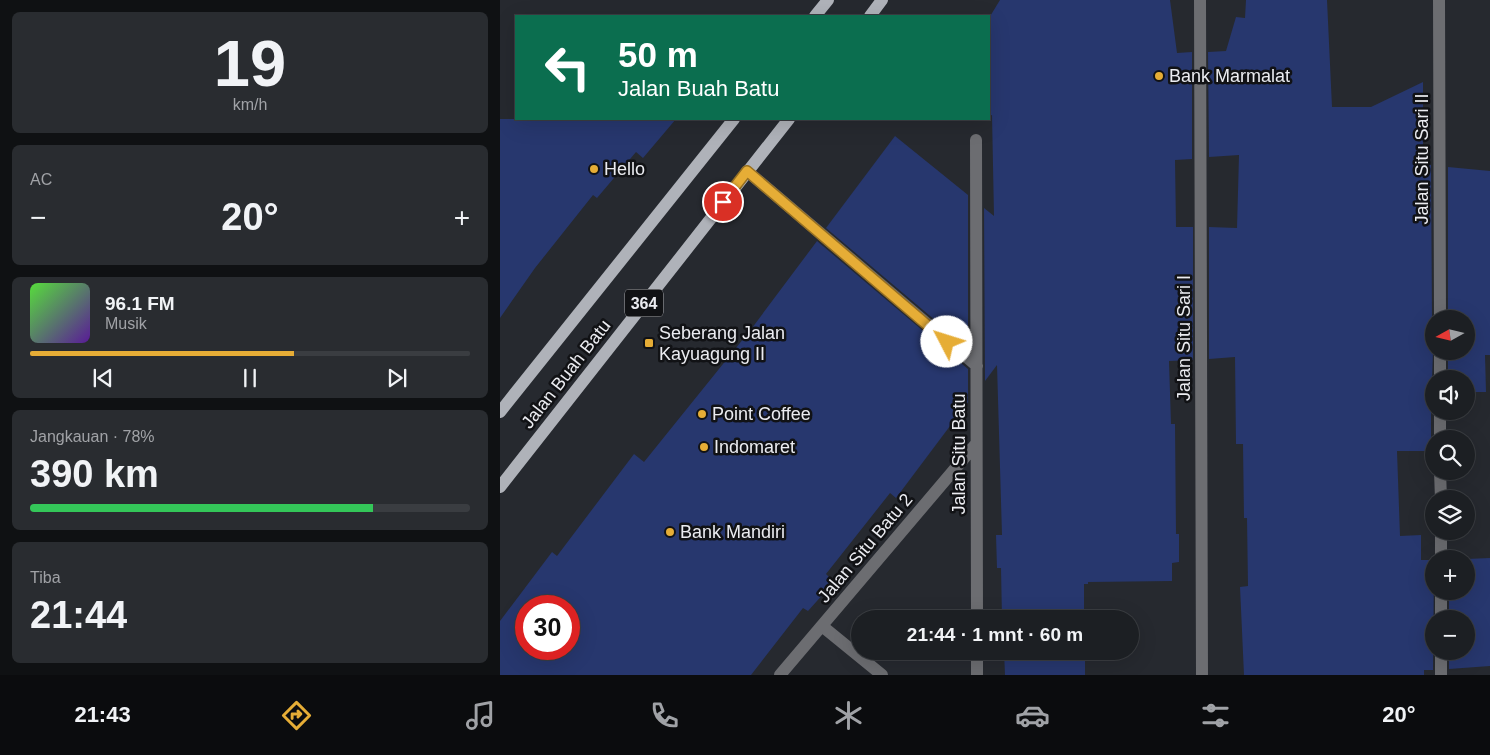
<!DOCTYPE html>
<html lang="id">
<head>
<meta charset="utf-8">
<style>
  :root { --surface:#1c1f23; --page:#292c30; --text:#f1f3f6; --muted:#a0a2a6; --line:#3a3d41; --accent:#e6ad36 }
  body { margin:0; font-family:Arial,sans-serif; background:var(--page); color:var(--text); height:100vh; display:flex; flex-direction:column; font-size:19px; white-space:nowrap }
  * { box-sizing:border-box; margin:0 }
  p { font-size:16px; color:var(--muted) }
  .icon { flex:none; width:28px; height:28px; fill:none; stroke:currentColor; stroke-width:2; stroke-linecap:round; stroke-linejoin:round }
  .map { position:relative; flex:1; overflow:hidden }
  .side { display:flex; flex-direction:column; gap:12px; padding:12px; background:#0f1113; width:500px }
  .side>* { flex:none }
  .top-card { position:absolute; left:15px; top:15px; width:475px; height:105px; border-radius:0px; box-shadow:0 5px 20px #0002,0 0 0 1px var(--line); background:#0b6e4f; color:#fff; overflow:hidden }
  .needle { width:32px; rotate:262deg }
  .buttons { position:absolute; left:925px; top:310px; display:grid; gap:10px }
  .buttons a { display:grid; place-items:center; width:50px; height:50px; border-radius:50%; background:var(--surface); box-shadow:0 5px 20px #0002,0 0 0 1px var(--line); font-size:25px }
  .speed { position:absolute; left:15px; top:595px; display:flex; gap:10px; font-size:25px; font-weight:700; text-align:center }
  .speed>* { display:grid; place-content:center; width:65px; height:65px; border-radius:50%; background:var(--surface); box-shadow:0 5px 20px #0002,0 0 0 1px var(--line); line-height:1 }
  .speed .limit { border:8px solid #d22; background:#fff; color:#111 }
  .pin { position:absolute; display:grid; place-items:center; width:42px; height:42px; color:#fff; margin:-21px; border:2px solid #fff; border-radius:50%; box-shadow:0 1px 5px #0007 }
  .me { position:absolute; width:55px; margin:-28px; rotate:310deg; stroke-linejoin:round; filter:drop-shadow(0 0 4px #0008) }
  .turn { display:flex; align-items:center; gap:18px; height:105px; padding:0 20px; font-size:22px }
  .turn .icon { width:65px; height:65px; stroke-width:2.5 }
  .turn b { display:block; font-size:35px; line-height:42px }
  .big { font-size:38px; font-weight:600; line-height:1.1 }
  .side .widget { flex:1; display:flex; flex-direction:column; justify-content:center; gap:8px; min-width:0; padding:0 18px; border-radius:8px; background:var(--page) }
  .side .dial { align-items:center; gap:0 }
  .dial b { font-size:65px; line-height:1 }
  .song { display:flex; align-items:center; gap:15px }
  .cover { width:60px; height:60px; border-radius:8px; background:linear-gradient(135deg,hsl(110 70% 55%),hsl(270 70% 35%)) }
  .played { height:5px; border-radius:2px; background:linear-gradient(90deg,var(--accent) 60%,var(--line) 60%) }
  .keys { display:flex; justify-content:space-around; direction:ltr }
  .heat { display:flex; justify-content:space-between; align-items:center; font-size:28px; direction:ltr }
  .charge { height:8px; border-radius:4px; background:linear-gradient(90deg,#34c759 78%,var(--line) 0) }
  .trip { position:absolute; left:351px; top:610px; width:288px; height:50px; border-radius:25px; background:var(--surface); box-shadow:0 5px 20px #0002,0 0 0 1px var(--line); font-weight:600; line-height:50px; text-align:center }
  .tabs { display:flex; height:80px; justify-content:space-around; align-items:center; background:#0b0c0e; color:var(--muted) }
  .tabs .icon { width:35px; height:35px }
  .tabs .on { color:var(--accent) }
  .tabs b { font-size:22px; color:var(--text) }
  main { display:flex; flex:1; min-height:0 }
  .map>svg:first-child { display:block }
</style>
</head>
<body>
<main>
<section class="side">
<div class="widget dial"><b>19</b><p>km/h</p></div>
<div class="widget"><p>AC</p>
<div class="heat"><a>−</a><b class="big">20°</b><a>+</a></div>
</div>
<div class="widget">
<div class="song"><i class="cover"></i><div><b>96.1 FM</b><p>Musik</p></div></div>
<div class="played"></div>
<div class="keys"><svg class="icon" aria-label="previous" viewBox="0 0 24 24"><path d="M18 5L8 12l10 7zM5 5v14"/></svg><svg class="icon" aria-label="pause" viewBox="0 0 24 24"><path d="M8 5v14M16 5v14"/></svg><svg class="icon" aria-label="next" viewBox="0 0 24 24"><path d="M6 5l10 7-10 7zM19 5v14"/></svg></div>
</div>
<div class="widget"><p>Jangkauan · 78%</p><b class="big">390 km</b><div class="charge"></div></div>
<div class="widget"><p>Tiba</p><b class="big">21:44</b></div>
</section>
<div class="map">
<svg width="990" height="675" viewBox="0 0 990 675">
  <rect width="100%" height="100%" fill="#26292f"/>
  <!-- building -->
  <path fill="#27376e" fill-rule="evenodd" d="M 500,0 L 670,0 L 677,53 L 692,52 L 692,159 L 675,160 L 676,227 L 693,227 L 693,360 L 669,361 L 671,424 L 675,424 L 676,534 L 679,534 L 679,562 L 672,563 L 672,581 L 588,582 L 588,584 L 584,584 L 584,619 L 502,619 L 501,568 L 497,568 L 496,535 L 502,535 L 497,365 L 485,381 L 484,208 L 494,216 L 492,115 L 489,116 L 489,18 Z
    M 746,0 L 827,0 L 832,107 L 871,107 L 923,82 L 923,164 L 931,165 L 932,319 L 934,324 L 932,379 L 934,390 L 931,390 L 931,451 L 897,451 L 900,536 L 921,535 L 921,560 L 933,560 L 934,563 L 933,670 L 924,670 L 924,675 L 744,675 L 740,587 L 748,586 L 747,518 L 744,518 L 743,444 L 736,444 L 735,357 L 709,359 L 709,227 L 737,228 L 739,155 L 709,157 L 708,52 L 726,51 L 736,17 L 745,18 Z
    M 0,119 L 176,119 L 143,158 L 136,152 L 97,198 L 93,195 L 35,268 L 0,318 Z
    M 395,136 L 468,195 L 468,348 L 326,228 Z
    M 948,167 L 990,171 L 990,355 L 985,355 L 986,392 L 966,392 L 966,379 L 948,379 L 948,351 L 966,351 L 966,319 L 948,319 Z
    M 317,241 L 468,369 L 468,402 L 396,498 L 390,493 L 326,574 L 334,582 L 308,611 L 303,608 L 251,675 L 0,675 L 0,621 L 52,552 L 57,556 L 134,454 L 144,462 L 252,328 ZM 26,606 L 69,606 L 69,649 L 26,649 Z
    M 990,558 L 990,666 L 949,669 L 949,651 L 966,651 L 966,619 L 949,619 L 949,591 L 966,591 L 966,559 Z
    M 504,651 L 585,651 L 585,675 L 505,675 Z"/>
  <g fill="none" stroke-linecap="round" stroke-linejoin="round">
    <!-- minor -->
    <path stroke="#6c6d71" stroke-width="12" d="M 700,0 L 702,675
      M 939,0 L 940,319
      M 476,140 L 477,619
      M 247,171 L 477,366
      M 940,351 L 940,379
      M 940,411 L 940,439
      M 940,471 L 941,499
      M 941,531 L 941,559
      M 941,591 L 941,619
      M 322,626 L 382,675
      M 477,651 L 477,675
      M 941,651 L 941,675
      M 280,675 L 476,444"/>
    <!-- primary -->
    <path stroke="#afb2b9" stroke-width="12" d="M 315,16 L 328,0
      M 370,16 L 382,0
      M 0,412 L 234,119
      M 0,487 L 289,119"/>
  </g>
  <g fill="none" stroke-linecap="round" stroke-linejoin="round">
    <defs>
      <path id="route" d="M 223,202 L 247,171 L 447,342"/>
    </defs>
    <!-- route casing -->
    <use href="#route" stroke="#967023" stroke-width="12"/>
    <!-- route -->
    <use href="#route" stroke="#e6ad36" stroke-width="9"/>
  </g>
  <!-- markers -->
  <g fill="#e6ad36" stroke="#111215" stroke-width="2">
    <circle cx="659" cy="76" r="5"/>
    <circle cx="94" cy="169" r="5"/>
    <rect x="144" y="338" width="10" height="10" rx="2.5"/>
    <circle cx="202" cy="414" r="5"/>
    <circle cx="204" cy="447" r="5"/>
    <circle cx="170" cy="532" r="5"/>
  </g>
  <g text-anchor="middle" stroke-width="5" stroke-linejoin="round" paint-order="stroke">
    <!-- shield labels -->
    <rect fill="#111215" stroke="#aaabaf" stroke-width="1" x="125" y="289.5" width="38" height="27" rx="4"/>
    <g font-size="16" font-weight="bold" fill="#ebecf1">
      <text x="144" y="309">364</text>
    </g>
    <!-- poi labels -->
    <g font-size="18" fill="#ebecf1" stroke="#111215" text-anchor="start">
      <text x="669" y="82">Bank Marmalat</text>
      <text x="104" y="175">Hello</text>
      <text x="159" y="339">Seberang Jalan<tspan x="159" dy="21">Kayuagung II</tspan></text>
      <text x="212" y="420">Point Coffee</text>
      <text x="214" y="453">Indomaret</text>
      <text x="180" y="538">Bank Mandiri</text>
    </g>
    <!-- street labels -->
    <g font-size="18" fill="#ebecf1" stroke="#111215">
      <text transform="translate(922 159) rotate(-90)" y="6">Jalan Situ Sari II</text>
      <text transform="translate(684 338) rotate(-90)" y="6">Jalan Situ Sari I</text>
      <text transform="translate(66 374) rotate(-52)" y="6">Jalan Buah Batu</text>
      <text transform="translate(459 454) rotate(-90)" y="6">Jalan Situ Batu</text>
      <text transform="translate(365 548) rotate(-50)" y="6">Jalan Situ Batu 2</text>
    </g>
  </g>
</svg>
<div class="buttons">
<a><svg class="needle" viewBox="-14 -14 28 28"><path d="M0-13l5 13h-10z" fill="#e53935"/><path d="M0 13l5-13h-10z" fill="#a0a2a6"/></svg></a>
<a><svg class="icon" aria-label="sound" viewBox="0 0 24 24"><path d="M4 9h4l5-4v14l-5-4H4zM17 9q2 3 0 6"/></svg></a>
<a><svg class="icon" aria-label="search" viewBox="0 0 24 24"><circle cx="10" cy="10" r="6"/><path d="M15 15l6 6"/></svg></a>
<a><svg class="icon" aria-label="layers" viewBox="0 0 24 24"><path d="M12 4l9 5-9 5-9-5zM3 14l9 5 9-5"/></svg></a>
<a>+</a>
<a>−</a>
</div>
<div class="speed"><div class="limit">30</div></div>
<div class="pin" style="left:223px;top:202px;background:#d93025"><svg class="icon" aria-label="arrive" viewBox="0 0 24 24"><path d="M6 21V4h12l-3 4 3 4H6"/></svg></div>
<svg class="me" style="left:447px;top:342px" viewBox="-20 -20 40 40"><circle r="19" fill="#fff"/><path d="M0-13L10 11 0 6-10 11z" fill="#e6ad36"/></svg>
<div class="trip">21:44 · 1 mnt · 60 m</div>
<div class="top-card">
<div class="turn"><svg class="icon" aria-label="left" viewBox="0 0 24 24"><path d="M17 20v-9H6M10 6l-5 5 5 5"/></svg><div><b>50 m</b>Jalan Buah Batu</div></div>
</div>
</div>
</main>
<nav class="tabs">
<b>21:43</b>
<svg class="icon on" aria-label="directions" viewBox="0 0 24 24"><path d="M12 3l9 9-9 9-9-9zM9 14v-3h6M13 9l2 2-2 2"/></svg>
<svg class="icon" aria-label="music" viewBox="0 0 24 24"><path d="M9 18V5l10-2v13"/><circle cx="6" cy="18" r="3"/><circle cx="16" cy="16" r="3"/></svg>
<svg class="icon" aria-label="phone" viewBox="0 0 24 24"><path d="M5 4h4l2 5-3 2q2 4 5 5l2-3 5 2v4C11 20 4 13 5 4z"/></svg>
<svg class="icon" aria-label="climate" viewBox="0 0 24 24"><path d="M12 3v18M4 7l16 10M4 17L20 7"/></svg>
<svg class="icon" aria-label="car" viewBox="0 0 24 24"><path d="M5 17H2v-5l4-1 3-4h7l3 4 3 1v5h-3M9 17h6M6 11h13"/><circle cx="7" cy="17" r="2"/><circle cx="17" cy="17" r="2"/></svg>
<svg class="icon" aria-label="filters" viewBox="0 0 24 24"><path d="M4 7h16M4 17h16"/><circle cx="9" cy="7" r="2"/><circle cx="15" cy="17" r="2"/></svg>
<b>20°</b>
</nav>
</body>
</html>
